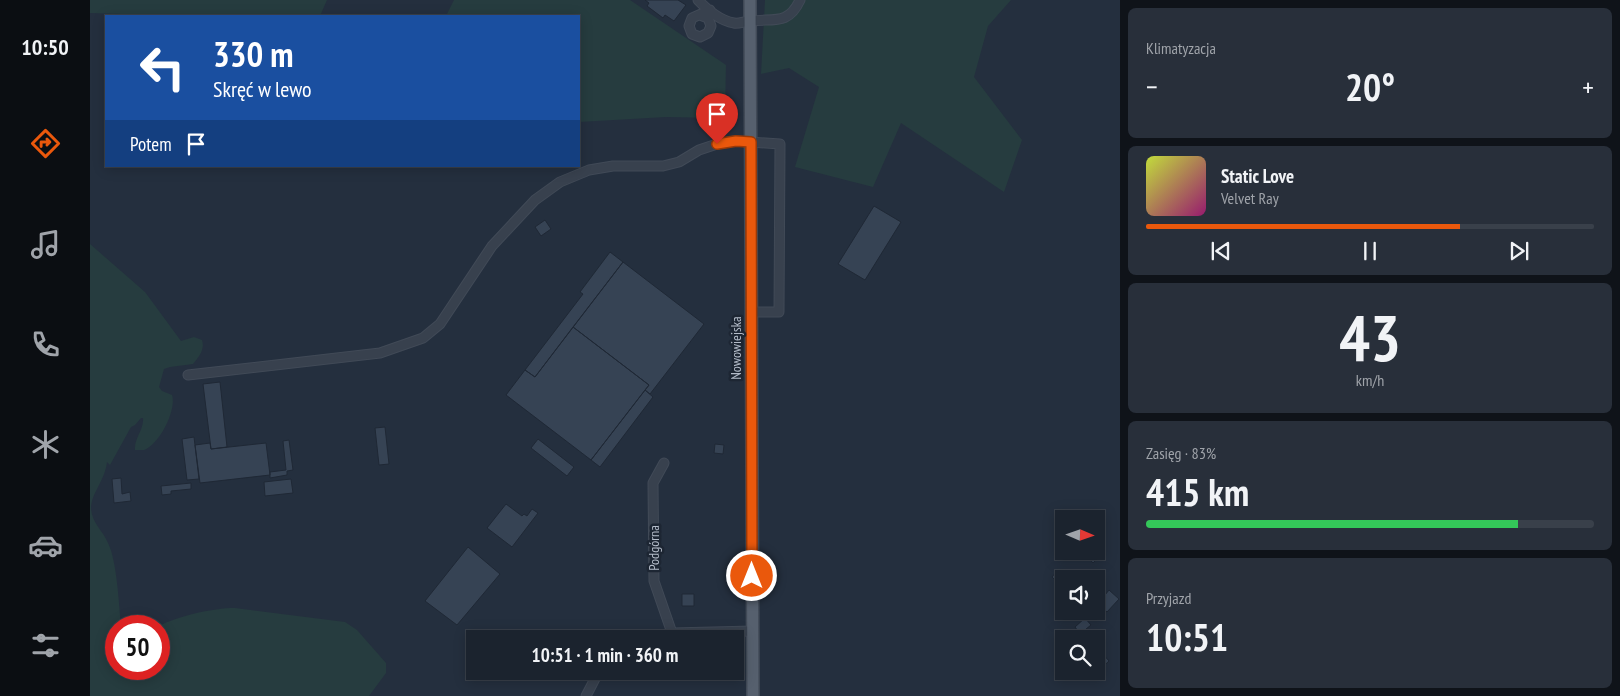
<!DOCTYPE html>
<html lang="pl">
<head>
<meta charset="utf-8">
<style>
  :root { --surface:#1b232e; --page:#282f3a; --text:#f1f3f6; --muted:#a0a4aa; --line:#39404a; --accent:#ea580c }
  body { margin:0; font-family:"PT Sans Narrow",sans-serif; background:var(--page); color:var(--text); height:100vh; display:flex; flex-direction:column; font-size:19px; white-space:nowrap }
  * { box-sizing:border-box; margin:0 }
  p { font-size:16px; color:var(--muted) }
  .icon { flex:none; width:28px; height:28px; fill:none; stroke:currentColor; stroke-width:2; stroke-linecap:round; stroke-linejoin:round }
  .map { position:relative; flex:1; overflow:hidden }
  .details { display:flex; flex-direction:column; gap:8px; padding:8px; background:#0f1319; width:500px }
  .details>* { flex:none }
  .banner { position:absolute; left:15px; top:15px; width:475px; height:152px; border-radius:0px; box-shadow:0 2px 12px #0003,0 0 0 1px var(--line); background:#1a4fa0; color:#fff; overflow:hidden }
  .needle { width:32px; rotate:92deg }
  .controls { position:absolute; left:965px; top:510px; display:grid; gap:10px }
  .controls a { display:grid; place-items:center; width:50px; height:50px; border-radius:0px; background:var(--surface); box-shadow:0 2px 12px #0003,0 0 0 1px var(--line); font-size:25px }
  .speed { position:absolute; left:15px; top:615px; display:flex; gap:10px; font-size:25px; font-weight:700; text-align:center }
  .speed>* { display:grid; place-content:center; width:65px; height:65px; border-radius:50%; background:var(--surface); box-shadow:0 2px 12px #0003,0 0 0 1px var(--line); line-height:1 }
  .speed .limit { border:8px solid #d22; background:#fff; color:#111 }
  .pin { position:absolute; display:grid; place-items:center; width:42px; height:42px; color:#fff; margin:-51px -21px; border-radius:50% 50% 50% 0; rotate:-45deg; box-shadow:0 0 5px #0007 }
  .pin .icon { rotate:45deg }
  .me { position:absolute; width:55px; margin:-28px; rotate:0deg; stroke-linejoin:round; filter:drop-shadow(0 0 4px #0008) }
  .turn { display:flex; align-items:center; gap:18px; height:105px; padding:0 25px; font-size:22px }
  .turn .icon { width:65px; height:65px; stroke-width:2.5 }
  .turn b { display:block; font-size:35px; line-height:42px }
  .then { display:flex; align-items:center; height:48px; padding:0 25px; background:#0003; gap:10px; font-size:19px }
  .big { font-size:38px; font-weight:700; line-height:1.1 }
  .details .widget { flex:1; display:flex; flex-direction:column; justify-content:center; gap:8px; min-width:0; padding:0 18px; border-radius:8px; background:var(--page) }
  .details .dial { align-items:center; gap:0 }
  .dial b { font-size:65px; line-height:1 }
  .song { display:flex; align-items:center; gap:15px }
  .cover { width:60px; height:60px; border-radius:8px; background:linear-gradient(135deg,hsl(70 70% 55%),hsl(320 70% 35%)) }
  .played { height:5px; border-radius:2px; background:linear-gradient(90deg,var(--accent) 70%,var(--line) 70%) }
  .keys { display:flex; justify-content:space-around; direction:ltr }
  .heat { display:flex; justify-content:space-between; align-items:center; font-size:28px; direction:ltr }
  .charge { height:8px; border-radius:4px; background:linear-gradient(90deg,#34c759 83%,var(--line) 0) }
  .trip { position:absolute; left:376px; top:630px; width:278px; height:50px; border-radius:0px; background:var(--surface); box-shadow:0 2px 12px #0003,0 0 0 1px var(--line); font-weight:700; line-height:50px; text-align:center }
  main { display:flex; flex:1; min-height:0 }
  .tab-bar { display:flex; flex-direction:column; width:90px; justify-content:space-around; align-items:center; background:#0b0e12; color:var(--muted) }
  .tab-bar .icon { width:35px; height:35px }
  .tab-bar .active { color:var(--accent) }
  .tab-bar b { font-size:22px; color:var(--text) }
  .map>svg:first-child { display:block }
</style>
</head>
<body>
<main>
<nav class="tab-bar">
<b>10:50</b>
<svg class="icon active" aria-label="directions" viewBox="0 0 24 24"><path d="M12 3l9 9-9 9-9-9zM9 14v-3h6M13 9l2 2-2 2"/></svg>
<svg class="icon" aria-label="music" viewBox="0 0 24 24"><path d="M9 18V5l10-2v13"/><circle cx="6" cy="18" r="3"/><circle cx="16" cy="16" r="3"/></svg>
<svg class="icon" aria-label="phone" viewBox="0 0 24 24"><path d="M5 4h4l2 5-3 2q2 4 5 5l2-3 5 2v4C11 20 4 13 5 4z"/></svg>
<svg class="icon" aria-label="climate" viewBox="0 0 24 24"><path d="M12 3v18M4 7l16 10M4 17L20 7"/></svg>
<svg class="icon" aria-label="car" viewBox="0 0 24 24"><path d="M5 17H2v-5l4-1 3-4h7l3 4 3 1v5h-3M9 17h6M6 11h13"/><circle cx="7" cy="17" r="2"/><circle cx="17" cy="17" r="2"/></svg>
<svg class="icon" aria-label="filters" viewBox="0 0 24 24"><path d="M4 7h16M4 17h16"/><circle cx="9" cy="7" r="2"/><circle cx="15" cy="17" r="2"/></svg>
</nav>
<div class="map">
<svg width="1030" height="696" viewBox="0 0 1030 696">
  <rect width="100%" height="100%" fill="#242f3e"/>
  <!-- green -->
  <path fill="#263c3f" d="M 0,0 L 237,0 L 230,16 L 94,16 L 0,13 Z
    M 364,0 L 540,0 L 636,65 L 635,111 L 628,118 L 576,117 L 489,122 L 489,16 L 356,16 Z
    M 675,0 L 921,0 L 898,26 L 884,77 L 932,140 L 914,192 L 811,123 L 783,187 L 705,167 L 729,87 L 699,68 L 671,74 Z
    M 0,244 L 55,292 L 91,341 L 104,337 L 112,340 C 115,350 109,356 103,364 L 80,367 L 74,369 L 69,387 L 72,391 L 82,395 C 87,410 69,445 54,450 C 52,450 47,450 45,450 C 44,438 54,430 53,418 L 51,418 L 45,425 L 41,427 L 20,465 L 17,462 C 15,481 1,493 1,509 C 2,523 13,531 18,543 C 27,561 29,605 31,626 L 26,626 L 26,669 L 69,669 L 69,626 C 88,616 123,608 145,608 L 255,622 L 267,630 L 296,663 L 296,673 L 279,696 L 0,696 Z"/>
  <!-- building -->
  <path fill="#364354" stroke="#1f2835" d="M 555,0 L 588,0 L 596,5 L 584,21 L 575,15 L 573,18 L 557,6 L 559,3 Z
    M 784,206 L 811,222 L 775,280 L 748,264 Z
    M 455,220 L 461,229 L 451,236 L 445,227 Z
    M 520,252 L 533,262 L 445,377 L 435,370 L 493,294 L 490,292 Z
    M 533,262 L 614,324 L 560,394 L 555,390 L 559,385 L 483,327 Z
    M 483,327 L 559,385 L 501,460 L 416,395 L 435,370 L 445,377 Z
    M 130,382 L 137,447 L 121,449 L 113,384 Z
    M 555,390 L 563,397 L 510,467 L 501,460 Z
    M 295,427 L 299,464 L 289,465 L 285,428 Z
    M 104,437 L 109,479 L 97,480 L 92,439 Z
    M 448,439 L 484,467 L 477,476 L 441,448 Z
    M 199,440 L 203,470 L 197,471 L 197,475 L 180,478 L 180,472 L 196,470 L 193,441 Z
    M 120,443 L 121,449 L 176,443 L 180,475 L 110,483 L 105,445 Z
    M 625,444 L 634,445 L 633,454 L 624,453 Z
    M 31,478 L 32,494 L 40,492 L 41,501 L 24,503 L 22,479 Z
    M 201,479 L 203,493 L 175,496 L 174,482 Z
    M 101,483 L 101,489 L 81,491 L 81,494 L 72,495 L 71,486 Z
    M 416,504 L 432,516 L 434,514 L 437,516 L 442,509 L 448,513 L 422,547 L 397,528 Z
    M 378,547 L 410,574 L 367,625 L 335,601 Z
    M 992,551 L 1001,551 L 1008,558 L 1003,563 Z
    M 967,571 L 975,579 L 974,589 L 962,577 Z
    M 1019,590 L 1029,599 L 1017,612 L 1007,603 L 1012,598 L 1010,597 L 1013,594 L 1015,595 Z
    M 592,594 L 604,594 L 604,606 L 592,606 Z
    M 995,618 L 1001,625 L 990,634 L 985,627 Z
    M 1012,653 L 1019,661 L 1002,677 L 997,671 L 1006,671 L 1006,659 Z"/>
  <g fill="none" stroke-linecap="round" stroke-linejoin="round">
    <defs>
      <path id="minor" d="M 608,0 C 617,10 631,21 644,23 C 649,24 655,21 660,21 C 683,18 698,26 710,0
        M 610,15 L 618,18 L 621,26 L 618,33 L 610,37 L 602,34 L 599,26 L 602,18 L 620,10
        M 98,375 L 290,353 L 333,338 L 350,324 L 402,246 L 445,200 L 470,182 L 499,170 L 523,166 L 573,166 L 589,162 L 609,150 L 627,144 L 645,141 L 690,144 L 689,312 L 661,312
        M 574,463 L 563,483 L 564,581 L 582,633
        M 561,639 L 582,633 L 662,631
        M 496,696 L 509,671"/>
      <path id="major" d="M 660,0 L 663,696"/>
    </defs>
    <!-- minor casing -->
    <use href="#minor" stroke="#414a57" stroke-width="11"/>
    <!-- major casing -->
    <use href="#major" stroke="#414a57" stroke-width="14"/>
    <!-- minor -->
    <use href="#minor" stroke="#38414e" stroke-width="9"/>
    <!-- major -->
    <use href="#major" stroke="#56606e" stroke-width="11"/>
  </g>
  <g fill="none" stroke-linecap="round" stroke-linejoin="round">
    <defs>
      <path id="route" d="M 627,144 L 646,141 L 661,142 L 662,576"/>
    </defs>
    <!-- route casing -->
    <use href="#route" stroke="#983908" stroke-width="12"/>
    <!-- route -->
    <use href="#route" stroke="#ea580c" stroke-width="9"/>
  </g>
  <g text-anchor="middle" stroke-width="5" stroke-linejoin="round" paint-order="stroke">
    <!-- street labels -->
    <g font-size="14" fill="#b4bcc9" stroke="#1d2633">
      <text transform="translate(646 348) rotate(-90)" y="5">Nowowiejska</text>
      <text transform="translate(564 548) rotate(-90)" y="5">Podgórna</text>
    </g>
  </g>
</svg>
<div class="controls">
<a><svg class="needle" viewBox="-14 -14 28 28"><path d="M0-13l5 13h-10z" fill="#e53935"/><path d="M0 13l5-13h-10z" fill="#a0a4aa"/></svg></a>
<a><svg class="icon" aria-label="sound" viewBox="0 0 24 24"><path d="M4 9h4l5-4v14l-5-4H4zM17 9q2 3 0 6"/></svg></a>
<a><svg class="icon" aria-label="search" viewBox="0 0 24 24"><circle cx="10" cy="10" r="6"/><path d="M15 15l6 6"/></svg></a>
</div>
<div class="speed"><div class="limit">50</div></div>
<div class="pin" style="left:627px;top:144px;background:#d93025"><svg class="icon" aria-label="arrive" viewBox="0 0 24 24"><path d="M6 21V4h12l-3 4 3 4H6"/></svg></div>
<svg class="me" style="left:662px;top:576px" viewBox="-20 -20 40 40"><circle r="17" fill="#ea580c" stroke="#fff" stroke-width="3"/><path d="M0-11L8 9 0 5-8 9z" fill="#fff"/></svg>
<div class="trip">10:51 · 1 min · 360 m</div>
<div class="banner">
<div class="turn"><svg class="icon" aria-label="left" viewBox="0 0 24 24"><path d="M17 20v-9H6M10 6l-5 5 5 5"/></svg><div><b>330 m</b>Skręć w lewo</div></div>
<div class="then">Potem<svg class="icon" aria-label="arrive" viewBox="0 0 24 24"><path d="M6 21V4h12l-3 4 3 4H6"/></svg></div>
</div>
</div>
<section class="details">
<div class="widget"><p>Klimatyzacja</p>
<div class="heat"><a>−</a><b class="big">20°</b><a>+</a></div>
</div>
<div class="widget">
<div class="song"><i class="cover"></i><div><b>Static Love</b><p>Velvet Ray</p></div></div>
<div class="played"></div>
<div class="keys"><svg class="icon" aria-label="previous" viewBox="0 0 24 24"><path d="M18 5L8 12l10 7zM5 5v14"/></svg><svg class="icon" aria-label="pause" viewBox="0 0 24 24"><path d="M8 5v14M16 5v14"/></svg><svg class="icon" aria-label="next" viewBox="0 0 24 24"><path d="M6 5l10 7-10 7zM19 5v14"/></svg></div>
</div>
<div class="widget dial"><b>43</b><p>km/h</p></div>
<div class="widget"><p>Zasięg · 83%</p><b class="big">415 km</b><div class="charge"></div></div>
<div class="widget"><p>Przyjazd</p><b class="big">10:51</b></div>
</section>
</main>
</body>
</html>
